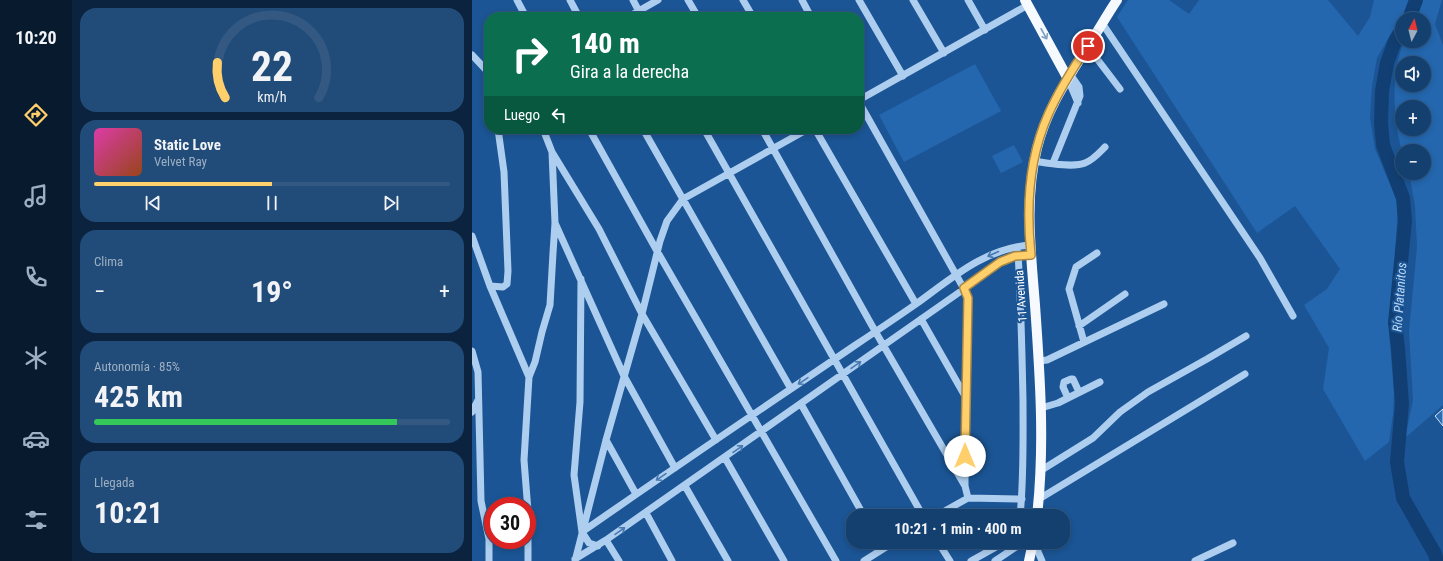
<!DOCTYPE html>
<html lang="es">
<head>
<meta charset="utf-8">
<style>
  :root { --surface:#144070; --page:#214b78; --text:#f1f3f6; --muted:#9dafc3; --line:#335983; --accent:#ffcf6c }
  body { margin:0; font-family:"Roboto Condensed",sans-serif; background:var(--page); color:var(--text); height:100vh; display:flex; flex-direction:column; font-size:15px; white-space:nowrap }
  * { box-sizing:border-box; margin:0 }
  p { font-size:13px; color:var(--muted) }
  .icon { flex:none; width:22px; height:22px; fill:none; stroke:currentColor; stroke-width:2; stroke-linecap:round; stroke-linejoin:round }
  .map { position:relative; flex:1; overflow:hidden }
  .panel { display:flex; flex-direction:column; gap:8px; padding:8px; background:#0b233e; width:400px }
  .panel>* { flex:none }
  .guide { position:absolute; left:12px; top:12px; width:380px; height:122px; border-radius:16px; box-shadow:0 2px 6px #0003,0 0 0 1px var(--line); background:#0b6e4f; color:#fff; overflow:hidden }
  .needle { width:26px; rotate:7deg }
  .buttons { position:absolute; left:923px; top:12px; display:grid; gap:8px }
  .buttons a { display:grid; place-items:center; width:36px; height:36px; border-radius:50%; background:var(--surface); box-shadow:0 2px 6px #0003,0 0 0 1px var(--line); font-size:20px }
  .speed { position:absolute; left:12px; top:497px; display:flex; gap:8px; font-size:20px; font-weight:700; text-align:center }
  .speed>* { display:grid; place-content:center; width:52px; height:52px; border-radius:50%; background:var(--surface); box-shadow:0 2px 6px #0003,0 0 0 1px var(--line); line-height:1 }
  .speed .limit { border:6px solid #d22; background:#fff; color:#111 }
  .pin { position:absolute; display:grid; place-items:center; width:34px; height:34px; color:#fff; margin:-17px; border:2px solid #fff; border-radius:50%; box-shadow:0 1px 4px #0007 }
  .me { position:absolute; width:44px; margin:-22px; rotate:0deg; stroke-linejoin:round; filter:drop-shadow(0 0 3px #0008) }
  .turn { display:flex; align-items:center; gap:14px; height:84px; padding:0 20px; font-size:18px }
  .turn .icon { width:52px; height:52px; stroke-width:2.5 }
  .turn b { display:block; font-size:28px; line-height:34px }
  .then { display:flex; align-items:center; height:38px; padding:0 20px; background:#0003; gap:8px; font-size:15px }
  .big { font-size:30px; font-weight:700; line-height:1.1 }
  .panel .widget { flex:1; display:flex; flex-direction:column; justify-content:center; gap:6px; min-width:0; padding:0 14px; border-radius:16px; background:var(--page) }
  .panel .dial { align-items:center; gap:0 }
  .dial svg { height:104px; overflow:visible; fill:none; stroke:var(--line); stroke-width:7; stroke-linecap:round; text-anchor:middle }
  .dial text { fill:var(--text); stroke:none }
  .song { display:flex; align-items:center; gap:12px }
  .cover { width:48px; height:48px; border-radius:6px; background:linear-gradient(135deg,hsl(320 70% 55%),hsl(20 70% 35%)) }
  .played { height:4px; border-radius:2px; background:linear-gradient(90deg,var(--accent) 50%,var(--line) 50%) }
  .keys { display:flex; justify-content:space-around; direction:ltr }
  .heat { display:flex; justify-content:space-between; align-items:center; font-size:22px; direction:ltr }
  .charge { height:6px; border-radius:3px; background:linear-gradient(90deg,#34c759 85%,var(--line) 0) }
  .trip { position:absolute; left:374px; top:509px; width:224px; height:40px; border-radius:16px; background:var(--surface); box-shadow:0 2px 6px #0003,0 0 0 1px var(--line); font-weight:700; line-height:40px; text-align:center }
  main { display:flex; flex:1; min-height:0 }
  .menu { display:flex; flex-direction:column; width:72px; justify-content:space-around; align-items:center; background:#081a2d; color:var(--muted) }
  .menu .icon { width:28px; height:28px }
  .menu .active { color:var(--accent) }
  .menu b { font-size:18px; color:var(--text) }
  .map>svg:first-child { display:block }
</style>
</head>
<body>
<main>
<nav class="menu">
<b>10:20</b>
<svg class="icon active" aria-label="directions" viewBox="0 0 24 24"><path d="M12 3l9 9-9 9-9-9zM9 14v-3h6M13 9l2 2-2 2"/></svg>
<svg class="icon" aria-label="music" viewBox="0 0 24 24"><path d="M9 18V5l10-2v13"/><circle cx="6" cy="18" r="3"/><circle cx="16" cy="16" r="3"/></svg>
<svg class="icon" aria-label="phone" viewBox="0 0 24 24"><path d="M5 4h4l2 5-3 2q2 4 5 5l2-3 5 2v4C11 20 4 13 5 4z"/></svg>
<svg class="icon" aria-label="climate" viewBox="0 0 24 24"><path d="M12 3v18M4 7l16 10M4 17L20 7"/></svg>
<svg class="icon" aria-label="car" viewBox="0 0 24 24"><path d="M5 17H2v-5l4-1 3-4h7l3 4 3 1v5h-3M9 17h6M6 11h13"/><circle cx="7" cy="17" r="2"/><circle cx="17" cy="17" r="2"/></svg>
<svg class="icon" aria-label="filters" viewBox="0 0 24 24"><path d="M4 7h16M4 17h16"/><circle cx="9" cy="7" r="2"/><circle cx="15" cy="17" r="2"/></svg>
</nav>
<section class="panel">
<div class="widget dial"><svg viewBox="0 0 100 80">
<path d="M14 69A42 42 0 1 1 86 69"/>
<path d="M14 69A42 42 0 0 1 8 42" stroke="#ffcf6c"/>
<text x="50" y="56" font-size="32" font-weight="700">22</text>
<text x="50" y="72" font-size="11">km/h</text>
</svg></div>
<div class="widget">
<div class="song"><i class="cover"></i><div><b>Static Love</b><p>Velvet Ray</p></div></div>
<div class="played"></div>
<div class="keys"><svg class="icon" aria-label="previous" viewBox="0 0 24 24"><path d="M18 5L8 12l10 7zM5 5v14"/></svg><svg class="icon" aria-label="pause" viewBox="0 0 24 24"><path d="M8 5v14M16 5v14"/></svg><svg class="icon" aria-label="next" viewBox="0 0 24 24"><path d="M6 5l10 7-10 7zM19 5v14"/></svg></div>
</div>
<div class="widget"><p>Clima</p>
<div class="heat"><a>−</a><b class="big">19°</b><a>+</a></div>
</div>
<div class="widget"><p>Autonomía · 85%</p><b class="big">425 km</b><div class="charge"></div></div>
<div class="widget"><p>Llegada</p><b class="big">10:21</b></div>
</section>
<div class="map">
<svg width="971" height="561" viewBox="0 0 971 561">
  <rect width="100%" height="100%" fill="#1b5595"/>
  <!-- green -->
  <path fill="#2467ae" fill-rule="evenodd" d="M 656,0 L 697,0 L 717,14 L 727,0 L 856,0 L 886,36 L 898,17 L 902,0 L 939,0 L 937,8 L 920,32 L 905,58 L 900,86 L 898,118 L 903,149 L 926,203 L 923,258 L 919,303 L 917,332 L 922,393 L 921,414 L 917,442 L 893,461 L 851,389 L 857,348 L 832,305 L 855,289 L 868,269 L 823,206 L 785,233 L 645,17 Z
    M 950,0 L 970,0 L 963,24 L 971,45 L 971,405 L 933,438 L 941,400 L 937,331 L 945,247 L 943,206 L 937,173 L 952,173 L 952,151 L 930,151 C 921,122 918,68 933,41 L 952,41 L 952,19 L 944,19 ZM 930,63 L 952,63 L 952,85 L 930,85 ZM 930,107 L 952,107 L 952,129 L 930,129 Z
    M 503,64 L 529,111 L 432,162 L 407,115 Z
    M 542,145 L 551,162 L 529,173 L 520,156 Z"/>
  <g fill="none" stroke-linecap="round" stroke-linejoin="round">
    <!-- river -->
    <path stroke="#123f73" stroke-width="14" d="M 937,19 L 944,0
      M 930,30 L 923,41 L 915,63 L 910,91 L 909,123 L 911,145 L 931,198 L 933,221 L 923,323 L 926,348 L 930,404 L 925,462 L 931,498 L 963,554 L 965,561"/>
  </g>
  <!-- building -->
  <path fill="#2a6cb3" stroke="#d4e7fb" d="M 971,409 L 971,426 L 963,416 Z"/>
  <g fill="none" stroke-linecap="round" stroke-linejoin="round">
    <!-- minor -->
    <path stroke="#aeceef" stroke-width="7" d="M 45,0 L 54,17
      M 98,0 L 107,17
      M 161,0 L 170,17
      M 216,0 L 226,17
      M 271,0 L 281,17
      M 330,0 L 339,17
      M 387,0 L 431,76
      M 441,0 L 472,53
      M 496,0 L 513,30
      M 156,17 L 186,0
      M 630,23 L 788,258 L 821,316
      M 616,47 L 648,89
      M 0,55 L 17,73
      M 595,77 L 606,103
      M 387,100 L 556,5
      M 387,102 L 492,289 L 496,297 L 493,396 L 493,486 L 496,498
      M 117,129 L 185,251 L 364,561
      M 171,129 L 319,389
      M 232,129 L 451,516
      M 290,129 L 403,331 L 493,486
      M 343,129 L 444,304
      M 80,152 L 127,229 L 170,314 L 244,440
      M 562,161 C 575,163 601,168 613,163 C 621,160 627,153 633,147
      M 581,163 L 608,96 L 607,87 L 598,74
      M 83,223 L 152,376 L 203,468
      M 0,236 L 18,286 L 57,377 L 52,460 L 56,511 L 56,561
      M 546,253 C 549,302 550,351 551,400 C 551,438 552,477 548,516
      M 109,279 L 108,402 L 102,475 L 110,532 L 117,543 L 126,546
      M 18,286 L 31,287 L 35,284 L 36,271 L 32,172 L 26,129
      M 449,319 L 493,396
      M 607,326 L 653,294
      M 612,342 L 597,289 L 604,267 L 625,253
      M 0,351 L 6,372 L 9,501 L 17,539 L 17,561
      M 567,361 L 575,360 L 692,304
      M 57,377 L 63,362 L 70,332 L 78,305 L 81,253 L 83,223 L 80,152 L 71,129
      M 596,398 L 591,387 L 592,382 L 599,379 L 601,379 L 607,392
      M 329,404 L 392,516
      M 569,408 L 586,403 L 628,382
      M 0,412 L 6,400
      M 134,440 L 164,494
      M 253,458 L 312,561
      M 568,471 L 621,438 L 648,412 L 676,392 L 735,359 L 774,336
      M 213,486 L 256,561
      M 567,499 L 773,374
      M 174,513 L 200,561
      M 464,516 L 496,498 L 550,499
      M 110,532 C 200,469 291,408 382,346 C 403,332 424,318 444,304 C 480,278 512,249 558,245
      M 134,540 L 147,561
      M 407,542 L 411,549
      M 466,542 L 478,561
      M 562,542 L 570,561
      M 103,559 L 134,540 L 492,289 L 528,262 L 543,257 L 559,255
      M 103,561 L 134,440 L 170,314 L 188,241 L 195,221 L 211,199 L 336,129
      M 392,561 L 422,542
      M 499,561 L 533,542
      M 523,561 L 547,545 L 556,542
      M 723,561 L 761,543"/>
    <!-- major -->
    <path stroke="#f6faff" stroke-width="10" d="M 553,0 L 595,77
      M 565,516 C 573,446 568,375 563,305 C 559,253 552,199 565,148 C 575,108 595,80 616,46 C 626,31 635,15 645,0
      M 557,561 L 561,542"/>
  </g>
  <!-- one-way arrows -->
  <defs><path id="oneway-shaft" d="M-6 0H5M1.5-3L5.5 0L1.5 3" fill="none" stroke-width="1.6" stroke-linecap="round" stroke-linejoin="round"/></defs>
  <use stroke="#7e9fc5" href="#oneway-shaft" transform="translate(572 34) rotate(61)"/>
  <g stroke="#4779b0">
    <use href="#oneway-shaft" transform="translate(521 254) rotate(156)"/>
    <use href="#oneway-shaft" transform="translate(384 365) rotate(-35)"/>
    <use href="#oneway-shaft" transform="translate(331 381) rotate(146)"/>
    <use href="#oneway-shaft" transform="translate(266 449) rotate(-35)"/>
    <use href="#oneway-shaft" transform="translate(189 477) rotate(146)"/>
    <use href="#oneway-shaft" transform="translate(148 531) rotate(-35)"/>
  </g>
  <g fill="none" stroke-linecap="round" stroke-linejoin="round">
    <defs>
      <path id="route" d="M 493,456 L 496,298 L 492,288 L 528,262 L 543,256 L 559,255 C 554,208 557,158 576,115 C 587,90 601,68 616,46"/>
    </defs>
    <!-- route casing -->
    <use href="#route" stroke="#a68746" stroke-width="10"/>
    <!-- route -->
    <use href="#route" stroke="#ffcf6c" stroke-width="7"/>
  </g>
  <g text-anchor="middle" stroke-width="4" stroke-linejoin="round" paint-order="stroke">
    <!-- street labels -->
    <g font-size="12" fill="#fff" stroke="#1b5595">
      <text transform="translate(549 296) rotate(-94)" y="4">11 Avenida</text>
    </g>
    <!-- water labels -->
    <g font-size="13" font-style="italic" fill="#bad8f6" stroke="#1b5595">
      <text transform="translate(927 297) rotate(-86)" y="5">Río Platanitos</text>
    </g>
  </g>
</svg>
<div class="buttons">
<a><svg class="needle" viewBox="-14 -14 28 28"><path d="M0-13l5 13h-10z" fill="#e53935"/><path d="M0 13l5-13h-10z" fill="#9dafc3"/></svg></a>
<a><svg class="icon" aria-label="sound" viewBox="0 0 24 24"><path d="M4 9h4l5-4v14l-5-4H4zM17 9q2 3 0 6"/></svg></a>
<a>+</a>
<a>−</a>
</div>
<div class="speed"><div class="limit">30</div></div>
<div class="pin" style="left:616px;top:46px;background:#d93025"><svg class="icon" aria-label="arrive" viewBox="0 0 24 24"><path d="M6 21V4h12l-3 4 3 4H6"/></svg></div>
<svg class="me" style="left:493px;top:456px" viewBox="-20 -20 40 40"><circle r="19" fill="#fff"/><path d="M0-13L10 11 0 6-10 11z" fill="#ffcf6c"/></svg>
<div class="trip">10:21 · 1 min · 400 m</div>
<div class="guide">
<div class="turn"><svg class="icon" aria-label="right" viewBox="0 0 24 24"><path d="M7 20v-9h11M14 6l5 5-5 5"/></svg><div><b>140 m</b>Gira a la derecha</div></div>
<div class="then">Luego<svg class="icon" aria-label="left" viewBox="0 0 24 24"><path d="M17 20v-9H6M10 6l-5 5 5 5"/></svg></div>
</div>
</div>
</main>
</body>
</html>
